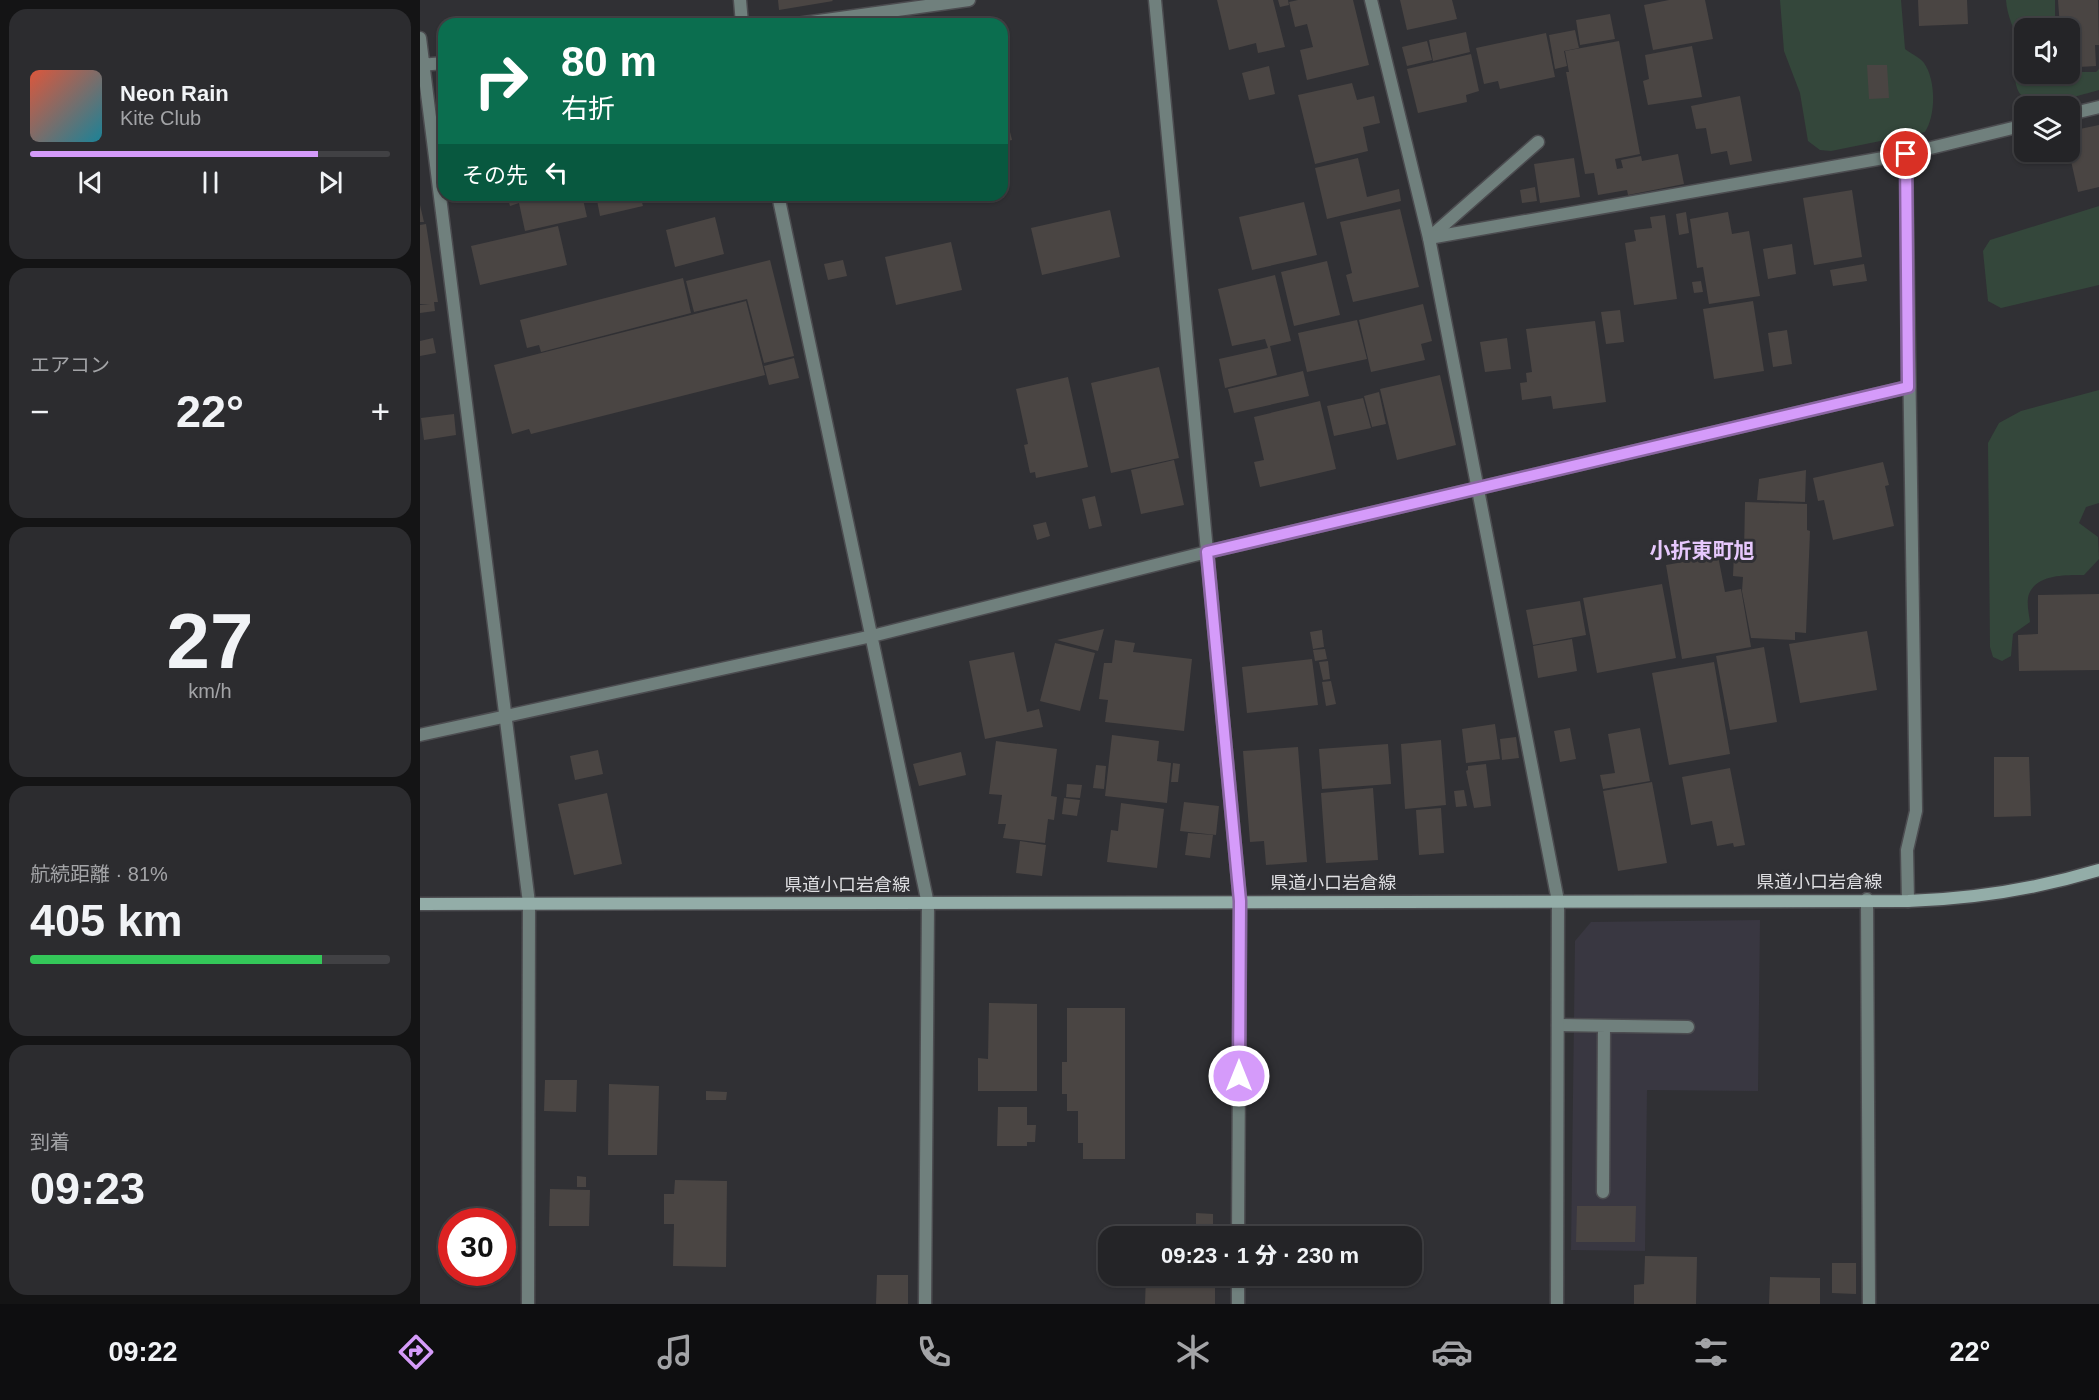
<!DOCTYPE html>
<html lang="ja">
<head>
<meta charset="utf-8">
<style>
  :root { --surface:#242427; --page:#2c2c2f; --text:#f1f3f6; --muted:#a3a4a7; --line:#414144; --accent:#d59bfa }
  body { margin:0; font-family:Helvetica,"Noto Sans JP",sans-serif; background:var(--page); color:var(--text); height:100vh; display:flex; flex-direction:column; font-size:22px; white-space:nowrap }
  * { box-sizing:border-box; margin:0 }
  p { font-size:20px; color:var(--muted) }
  .icon { flex:none; width:33px; height:33px; fill:none; stroke:currentColor; stroke-width:2; stroke-linecap:round; stroke-linejoin:round }
  .map { position:relative; flex:1; overflow:hidden }
  .panel { display:flex; flex-direction:column; gap:9px; padding:9px; background:#141415; width:420px }
  .panel>* { flex:none }
  .guide { position:absolute; left:18px; top:18px; width:570px; height:183px; border-radius:18px; box-shadow:0 2px 4px #0004,0 0 0 2px var(--line); background:#0b6e4f; color:#fff; overflow:hidden }
  .fabs { position:absolute; left:1594px; top:18px; display:grid; gap:12px }
  .fabs a { display:grid; place-items:center; width:66px; height:66px; border-radius:12px; background:var(--surface); box-shadow:0 2px 4px #0004,0 0 0 2px var(--line); font-size:30px }
  .speed { position:absolute; left:18px; top:1208px; display:flex; gap:12px; font-size:30px; font-weight:700; text-align:center }
  .speed>* { display:grid; place-content:center; width:78px; height:78px; border-radius:50%; background:var(--surface); box-shadow:0 2px 4px #0004,0 0 0 2px var(--line); line-height:1 }
  .speed .limit { border:9px solid #d22; background:#fff; color:#111 }
  .pin { position:absolute; display:grid; place-items:center; width:51px; height:51px; color:#fff; margin:-26px; border:3px solid #fff; border-radius:50%; box-shadow:0 2px 6px #0007 }
  .me { position:absolute; width:66px; margin:-33px; rotate:0deg; stroke-linejoin:round; filter:drop-shadow(0 0 4px #0008) }
  .turn { display:flex; align-items:center; gap:21px; height:126px; padding:0 24px; font-size:27px }
  .turn .icon { width:78px; height:78px; stroke-width:2.5 }
  .turn b { display:block; font-size:42px; line-height:51px }
  .then { display:flex; align-items:center; height:57px; padding:0 24px; background:#0003; gap:12px; font-size:22px }
  .big { font-size:45px; font-weight:800; line-height:1.1 }
  .panel .tile { flex:1; display:flex; flex-direction:column; justify-content:center; gap:9px; min-width:0; padding:0 21px; border-radius:18px; background:var(--page) }
  .panel .dial { align-items:center; gap:0 }
  .dial b { font-size:78px; line-height:1 }
  .song { display:flex; align-items:center; gap:18px }
  .cover { width:72px; height:72px; border-radius:9px; background:linear-gradient(135deg,hsl(10 70% 55%),hsl(190 70% 35%)) }
  .played { height:6px; border-radius:3px; background:linear-gradient(90deg,var(--accent) 80%,var(--line) 80%) }
  .keys { display:flex; justify-content:space-around; direction:ltr }
  .heat { display:flex; justify-content:space-between; align-items:center; font-size:33px; direction:ltr }
  .charge { height:9px; border-radius:4px; background:linear-gradient(90deg,#34c759 81%,var(--line) 0) }
  .trip { position:absolute; left:678px; top:1226px; width:324px; height:60px; border-radius:18px; background:var(--surface); box-shadow:0 2px 4px #0004,0 0 0 2px var(--line); font-weight:800; line-height:60px; text-align:center }
  .tabs { display:flex; height:96px; justify-content:space-around; align-items:center; background:#0e0e10; color:var(--muted) }
  .tabs .icon { width:42px; height:42px }
  .tabs .active { color:var(--accent) }
  .tabs b { font-size:27px; color:var(--text) }
  main { display:flex; flex:1; min-height:0 }
  .map>svg:first-child { display:block }
</style>
</head>
<body>
<main>
<section class="panel">
<div class="tile">
<div class="song"><i class="cover"></i><div><b>Neon Rain</b><p>Kite Club</p></div></div>
<div class="played"></div>
<div class="keys"><svg class="icon" aria-label="previous" viewBox="0 0 24 24"><path d="M18 5L8 12l10 7zM5 5v14"/></svg><svg class="icon" aria-label="pause" viewBox="0 0 24 24"><path d="M8 5v14M16 5v14"/></svg><svg class="icon" aria-label="next" viewBox="0 0 24 24"><path d="M6 5l10 7-10 7zM19 5v14"/></svg></div>
</div>
<div class="tile"><p>エアコン</p>
<div class="heat"><a>−</a><b class="big">22°</b><a>+</a></div>
</div>
<div class="tile dial"><b>27</b><p>km/h</p></div>
<div class="tile"><p>航続距離 · 81%</p><b class="big">405 km</b><div class="charge"></div></div>
<div class="tile"><p>到着</p><b class="big">09:23</b></div>
</section>
<div class="map">
<svg width="1679" height="1304" viewBox="0 0 1679 1304">
  <rect width="100%" height="100%" fill="#303034"/>
  <!-- built -->
  <path fill="#393741" d="M 1340,920 L 1338,1091 L 1227,1090 L 1225,1251 L 1151,1250 L 1155,941 L 1171,922 Z"/>
  <!-- green -->
  <path fill="#34473b" d="M 1360,0 L 1481,0 L 1485,49 C 1491,54 1501,58 1504,63 C 1516,80 1516,115 1505,132 L 1411,151 L 1400,150 L 1388,141 L 1380,93 L 1364,51 Z
    M 1586,0 L 1635,0 L 1635,28 L 1605,28 L 1605,74 L 1650,74 L 1650,66 L 1659,72 L 1676,72 L 1679,69 L 1679,90 C 1659,95 1606,115 1597,88 C 1592,74 1598,55 1596,41 C 1595,28 1587,17 1586,0 Z
    M 1679,206 L 1679,285 L 1581,308 L 1568,301 L 1563,251 L 1570,240 Z
    M 1679,390 L 1679,503 L 1666,507 L 1659,523 L 1678,537 L 1679,559 L 1664,575 C 1646,575 1617,574 1609,594 C 1606,602 1609,614 1610,622 L 1593,634 L 1591,656 L 1582,661 L 1573,657 L 1570,647 L 1568,443 L 1579,423 L 1601,411 Z"/>
  <!-- building -->
  <path fill="#4a4543" d="M 358,0 L 412,0 L 413,1 L 359,10 Z
    M 797,0 L 853,0 L 865,47 L 838,53 L 836,43 L 809,50 Z
    M 858,0 L 868,0 L 869,5 L 860,7 Z
    M 878,0 L 933,0 L 949,65 L 887,80 L 880,50 L 893,47 L 887,24 L 875,27 L 869,2 Z
    M 980,0 L 1032,0 L 1037,19 L 987,30 Z
    M 1249,0 L 1285,0 L 1293,39 L 1233,50 L 1224,5 Z
    M 1498,0 L 1547,0 L 1548,24 L 1499,26 Z
    M 1638,0 L 1678,0 L 1679,45 L 1675,45 L 1676,66 L 1659,67 L 1658,46 L 1650,47 L 1650,28 L 1640,28 Z
    M 1190,14 L 1195,39 L 1160,45 L 1156,20 Z
    M 553,18 L 554,24 L 529,24 L 529,23 Z
    M 1155,30 L 1159,48 L 1144,51 L 1147,66 L 1135,69 L 1129,35 Z
    M 1046,32 L 1050,52 L 1013,61 L 1009,40 Z
    M 1126,33 L 1135,77 L 1080,89 L 1078,81 L 1064,84 L 1056,48 Z
    M 1007,41 L 1012,60 L 987,66 L 982,47 Z
    M 1199,41 L 1220,154 L 1195,159 L 1197,169 L 1203,168 L 1201,160 L 1221,156 L 1222,161 L 1258,154 L 1264,184 L 1208,195 L 1207,190 L 1178,195 L 1174,173 L 1165,174 L 1146,72 L 1149,72 L 1145,51 Z
    M 1272,46 L 1282,97 L 1228,105 L 1223,81 L 1229,79 L 1225,55 Z
    M 1051,54 L 1059,91 L 1046,95 L 1047,102 L 998,113 L 987,69 Z
    M 1447,65 L 1467,65 L 1469,98 L 1449,99 Z
    M 849,66 L 855,94 L 829,100 L 822,73 Z
    M 932,83 L 937,100 L 954,96 L 960,123 L 943,127 L 948,151 L 895,164 L 878,95 Z
    M 1320,96 L 1332,161 L 1310,165 L 1307,151 L 1291,154 L 1286,128 L 1276,129 L 1271,106 Z
    M 582,100 L 592,140 L 582,142 Z
    M 1679,125 L 1679,187 L 1658,192 L 1649,152 L 1650,131 Z
    M 938,158 L 947,197 L 979,189 L 981,201 L 907,219 L 895,168 Z
    M 1154,158 L 1160,197 L 1120,203 L 1114,164 Z
    M 1115,187 L 1117,201 L 1102,203 L 1100,190 Z
    M 1432,190 L 1442,257 L 1394,265 L 1383,198 Z
    M 87,195 L 162,195 L 167,217 L 105,231 L 99,203 L 90,206 Z
    M 176,195 L 220,195 L 223,206 L 180,216 Z
    M 884,202 L 897,255 L 832,270 L 819,217 Z
    M 0,205 L 4,222 L 0,222 Z
    M 980,209 L 999,287 L 933,302 L 926,275 L 932,273 L 920,222 Z
    M 690,210 L 700,257 L 622,275 L 611,228 Z
    M 1266,212 L 1269,233 L 1259,235 L 1256,214 Z
    M 1308,212 L 1312,234 L 1329,231 L 1340,296 L 1289,304 L 1283,267 L 1277,268 L 1270,219 Z
    M 1245,215 L 1257,299 L 1214,305 L 1205,243 L 1216,241 L 1214,230 L 1232,228 L 1230,217 Z
    M 295,217 L 304,254 L 255,267 L 246,230 Z
    M 6,224 L 18,302 L 14,302 L 15,311 L 0,313 L 0,305 L 10,304 L 0,304 L 0,225 Z
    M 138,226 L 147,265 L 60,285 L 51,246 Z
    M 531,242 L 542,290 L 476,305 L 465,257 Z
    M 1372,244 L 1376,274 L 1348,279 L 1343,249 Z
    M 350,260 L 374,356 L 344,363 L 327,299 L 274,312 L 266,281 Z
    M 423,260 L 427,276 L 408,280 L 404,264 Z
    M 907,261 L 920,315 L 874,326 L 861,272 Z
    M 1444,264 L 1447,281 L 1413,286 L 1410,270 Z
    M 855,275 L 871,341 L 850,346 L 857,375 L 805,388 L 799,359 L 848,348 L 845,339 L 812,346 L 798,289 Z
    M 263,278 L 271,313 L 121,352 L 119,345 L 107,348 L 100,320 Z
    M 1281,281 L 1283,292 L 1274,293 L 1272,282 Z
    M 326,301 L 345,375 L 111,434 L 109,429 L 92,434 L 74,365 Z
    M 1333,301 L 1344,371 L 1294,379 L 1283,309 Z
    M 1003,304 L 1012,341 L 1001,344 L 1005,360 L 951,372 L 939,320 Z
    M 1200,310 L 1204,342 L 1186,344 L 1181,312 Z
    M 937,320 L 947,359 L 887,372 L 878,333 Z
    M 1175,321 L 1186,402 L 1133,409 L 1131,396 L 1102,400 L 1100,383 L 1107,382 L 1106,373 L 1112,372 L 1106,329 Z
    M 1367,330 L 1372,364 L 1353,367 L 1348,333 Z
    M 13,338 L 16,353 L 0,356 L 0,341 Z
    M 1087,338 L 1091,369 L 1065,372 L 1060,342 Z
    M 374,358 L 379,378 L 349,385 L 344,366 Z
    M 739,367 L 759,458 L 691,473 L 671,383 Z
    M 883,371 L 889,396 L 814,413 L 808,389 Z
    M 1020,375 L 1036,445 L 977,460 L 960,389 Z
    M 648,377 L 668,467 L 616,478 L 615,472 L 610,473 L 604,445 L 608,444 L 596,389 Z
    M 959,392 L 966,424 L 952,427 L 944,396 Z
    M 943,398 L 951,428 L 914,436 L 907,406 Z
    M 900,401 L 916,469 L 840,487 L 834,462 L 844,460 L 834,417 Z
    M 34,414 L 36,435 L 4,440 L 1,418 Z
    M 754,460 L 764,505 L 721,514 L 711,470 Z
    M 1463,462 L 1469,485 L 1465,486 L 1474,526 L 1413,540 L 1404,500 L 1398,501 L 1393,478 Z
    M 1386,470 L 1385,502 L 1337,500 L 1339,479 Z
    M 675,496 L 682,526 L 669,529 L 662,499 Z
    M 1325,502 L 1387,504 L 1387,530 L 1390,531 L 1386,633 L 1375,632 L 1375,640 L 1331,638 L 1322,591 L 1323,577 L 1313,576 L 1314,553 L 1324,553 Z
    M 626,522 L 630,536 L 617,540 L 613,525 Z
    M 1298,556 L 1305,592 L 1321,589 L 1331,647 L 1262,659 L 1246,565 Z
    M 1242,584 L 1256,658 L 1177,673 L 1163,598 Z
    M 1679,594 L 1679,670 L 1599,671 L 1598,635 L 1618,634 L 1618,595 Z
    M 1160,601 L 1166,635 L 1113,645 L 1106,610 Z
    M 684,629 L 678,651 L 637,640 Z
    M 902,630 L 904,647 L 893,649 L 890,632 Z
    M 1447,631 L 1457,690 L 1380,703 L 1369,644 Z
    M 1152,639 L 1157,671 L 1118,678 L 1113,646 Z
    M 695,640 L 715,643 L 713,652 L 772,659 L 764,731 L 685,722 L 688,700 L 679,699 L 684,663 L 692,663 Z
    M 635,643 L 675,653 L 660,711 L 620,701 Z
    M 1344,647 L 1357,722 L 1310,730 L 1296,656 Z
    M 905,649 L 907,659 L 895,661 L 893,650 Z
    M 594,652 L 607,712 L 619,709 L 623,727 L 565,739 L 549,661 Z
    M 892,659 L 898,705 L 827,713 L 822,667 Z
    M 908,661 L 910,679 L 903,680 L 899,662 Z
    M 1294,662 L 1310,754 L 1249,765 L 1232,673 Z
    M 911,681 L 916,704 L 906,706 L 902,682 Z
    M 1075,724 L 1080,759 L 1046,763 L 1042,729 Z
    M 1150,728 L 1156,759 L 1140,762 L 1134,731 Z
    M 1220,728 L 1230,781 L 1183,789 L 1180,775 L 1195,773 L 1188,734 Z
    M 692,735 L 739,741 L 737,761 L 751,763 L 747,803 L 685,796 Z
    M 1096,737 L 1099,758 L 1082,760 L 1080,739 Z
    M 1021,740 L 1026,805 L 985,809 L 981,744 Z
    M 576,741 L 637,749 L 631,796 L 637,797 L 634,820 L 628,819 L 625,843 L 583,838 L 586,824 L 578,824 L 582,795 L 569,794 Z
    M 968,744 L 971,784 L 902,789 L 899,749 Z
    M 878,747 L 887,862 L 846,865 L 844,841 L 830,842 L 823,751 Z
    M 178,750 L 183,774 L 155,780 L 150,756 Z
    M 541,752 L 546,775 L 499,786 L 493,764 Z
    M 1574,757 L 1609,757 L 1611,816 L 1574,817 Z
    M 753,763 L 760,764 L 758,782 L 751,782 Z
    M 1066,764 L 1071,806 L 1054,808 L 1046,771 L 1048,770 L 1048,766 Z
    M 676,765 L 686,766 L 684,789 L 673,788 Z
    M 1310,768 L 1325,845 L 1314,847 L 1313,843 L 1297,846 L 1292,821 L 1271,825 L 1262,777 Z
    M 1232,782 L 1247,863 L 1198,871 L 1183,791 Z
    M 647,784 L 662,785 L 660,798 L 646,797 Z
    M 953,788 L 958,860 L 906,863 L 901,793 Z
    M 1044,790 L 1047,806 L 1036,807 L 1034,791 Z
    M 187,793 L 202,864 L 154,875 L 138,804 Z
    M 644,798 L 660,800 L 657,816 L 642,814 Z
    M 764,802 L 799,806 L 796,835 L 760,831 Z
    M 701,803 L 744,809 L 737,868 L 687,862 L 691,830 L 698,831 Z
    M 1021,808 L 1024,853 L 999,855 L 996,810 Z
    M 768,833 L 793,835 L 790,858 L 765,855 Z
    M 600,841 L 626,845 L 622,876 L 596,873 Z
    M 569,1003 L 617,1004 L 617,1091 L 558,1091 L 558,1058 L 568,1059 Z
    M 647,1008 L 705,1008 L 705,1159 L 663,1159 L 663,1143 L 658,1143 L 658,1111 L 647,1111 L 647,1094 L 642,1094 L 642,1062 L 647,1062 Z
    M 125,1080 L 157,1080 L 156,1112 L 124,1111 Z
    M 189,1084 L 239,1086 L 237,1155 L 188,1155 Z
    M 286,1091 L 307,1092 L 306,1100 L 286,1100 Z
    M 578,1107 L 607,1107 L 607,1125 L 616,1125 L 615,1142 L 607,1142 L 607,1146 L 577,1146 Z
    M 157,1176 L 166,1177 L 166,1187 L 157,1187 Z
    M 255,1180 L 307,1181 L 306,1267 L 253,1266 L 254,1224 L 244,1224 L 244,1194 L 254,1194 Z
    M 130,1189 L 170,1190 L 169,1226 L 129,1226 Z
    M 1157,1206 L 1216,1206 L 1215,1242 L 1156,1242 Z
    M 776,1213 L 793,1214 L 793,1236 L 776,1236 Z
    M 1225,1256 L 1277,1257 L 1276,1304 L 1214,1304 L 1214,1285 L 1224,1284 Z
    M 1412,1263 L 1436,1263 L 1436,1294 L 1412,1293 Z
    M 457,1275 L 488,1275 L 488,1304 L 456,1304 Z
    M 726,1275 L 783,1275 L 784,1285 L 795,1285 L 795,1304 L 725,1304 Z
    M 1350,1277 L 1400,1278 L 1400,1304 L 1349,1304 Z"/>
  <g fill="none" stroke-linecap="round" stroke-linejoin="round">
    <defs>
      <path id="service" d="M 1009,238 L 1118,142
        M 1138,1025 L 1268,1027
        M 1183,1192 L 1184,1026"/>
      <path id="minor" d="M 320,0 L 322,24
        M 735,0 L 820,901 L 818,1236
        M 951,0 L 1009,238 L 1138,901 L 1137,1304
        M 377,24 L 549,0
        M 0,38 L 109,903 L 108,1304
        M 0,65 L 24,63
        M 1650,114 L 1679,107
        M 1486,154 L 1496,811 L 1487,850 L 1488,901
        M 358,195 L 508,904 L 505,1304
        M 1009,238 L 1486,154 L 1605,125
        M 0,735 L 452,636 L 787,552 L 1488,387
        M 1447,899 L 1449,1304
        M 818,1304 L 818,1275"/>
      <path id="secondary" d="M 0,904 L 1488,901 C 1554,899 1616,889 1679,870"/>
    </defs>
    <!-- service casing -->
    <use href="#service" stroke="#4c4c50" stroke-width="15"/>
    <!-- minor casing -->
    <use href="#minor" stroke="#4c4c50" stroke-width="15"/>
    <!-- secondary casing -->
    <use href="#secondary" stroke="#4c4c50" stroke-width="15"/>
    <!-- service -->
    <use href="#service" stroke="#70807d" stroke-width="12"/>
    <!-- minor -->
    <use href="#minor" stroke="#70807d" stroke-width="12"/>
    <!-- secondary -->
    <use href="#secondary" stroke="#93ada8" stroke-width="12"/>
  </g>
  <g fill="none" stroke-linecap="round" stroke-linejoin="round">
    <defs>
      <path id="route" d="M 819,1076 L 820,901 L 787,552 L 1488,387 L 1486,154"/>
    </defs>
    <!-- route casing -->
    <use href="#route" stroke="#8a65a2" stroke-width="15"/>
    <!-- route -->
    <use href="#route" stroke="#d59bfa" stroke-width="10"/>
  </g>
  <g text-anchor="middle" stroke-width="6" stroke-linejoin="round" paint-order="stroke">
    <!-- street labels -->
    <g font-size="18" fill="#dedee1" stroke="#303034">
      <text x="1399" y="888">県道小口岩倉線</text>
      <text x="913" y="889">県道小口岩倉線</text>
      <text x="427" y="891">県道小口岩倉線</text>
    </g>
    <!-- quarter labels -->
    <g font-size="21" font-weight="bold" fill="#e7c8fd" stroke="#303034">
      <text x="1282" y="558">小折東町旭</text>
    </g>
  </g>
</svg>
<div class="fabs">
<a><svg class="icon" aria-label="sound" viewBox="0 0 24 24"><path d="M4 9h4l5-4v14l-5-4H4zM17 9q2 3 0 6"/></svg></a>
<a><svg class="icon" aria-label="layers" viewBox="0 0 24 24"><path d="M12 4l9 5-9 5-9-5zM3 14l9 5 9-5"/></svg></a>
</div>
<div class="speed"><div class="limit">30</div></div>
<div class="pin" style="left:1486px;top:154px;background:#d93025"><svg class="icon" aria-label="arrive" viewBox="0 0 24 24"><path d="M6 21V4h12l-3 4 3 4H6"/></svg></div>
<svg class="me" style="left:819px;top:1076px" viewBox="-20 -20 40 40"><circle r="17" fill="#d59bfa" stroke="#fff" stroke-width="3"/><path d="M0-11L8 9 0 5-8 9z" fill="#fff"/></svg>
<div class="trip">09:23 · 1 分 · 230 m</div>
<div class="guide">
<div class="turn"><svg class="icon" aria-label="right" viewBox="0 0 24 24"><path d="M7 20v-9h11M14 6l5 5-5 5"/></svg><div><b>80 m</b>右折</div></div>
<div class="then">その先<svg class="icon" aria-label="left" viewBox="0 0 24 24"><path d="M17 20v-9H6M10 6l-5 5 5 5"/></svg></div>
</div>
</div>
</main>
<nav class="tabs">
<b>09:22</b>
<svg class="icon active" aria-label="directions" viewBox="0 0 24 24"><path d="M12 3l9 9-9 9-9-9zM9 14v-3h6M13 9l2 2-2 2"/></svg>
<svg class="icon" aria-label="music" viewBox="0 0 24 24"><path d="M9 18V5l10-2v13"/><circle cx="6" cy="18" r="3"/><circle cx="16" cy="16" r="3"/></svg>
<svg class="icon" aria-label="phone" viewBox="0 0 24 24"><path d="M5 4h4l2 5-3 2q2 4 5 5l2-3 5 2v4C11 20 4 13 5 4z"/></svg>
<svg class="icon" aria-label="climate" viewBox="0 0 24 24"><path d="M12 3v18M4 7l16 10M4 17L20 7"/></svg>
<svg class="icon" aria-label="car" viewBox="0 0 24 24"><path d="M5 17H2v-5l4-1 3-4h7l3 4 3 1v5h-3M9 17h6M6 11h13"/><circle cx="7" cy="17" r="2"/><circle cx="17" cy="17" r="2"/></svg>
<svg class="icon" aria-label="filters" viewBox="0 0 24 24"><path d="M4 7h16M4 17h16"/><circle cx="9" cy="7" r="2"/><circle cx="15" cy="17" r="2"/></svg>
<b>22°</b>
</nav>
</body>
</html>
